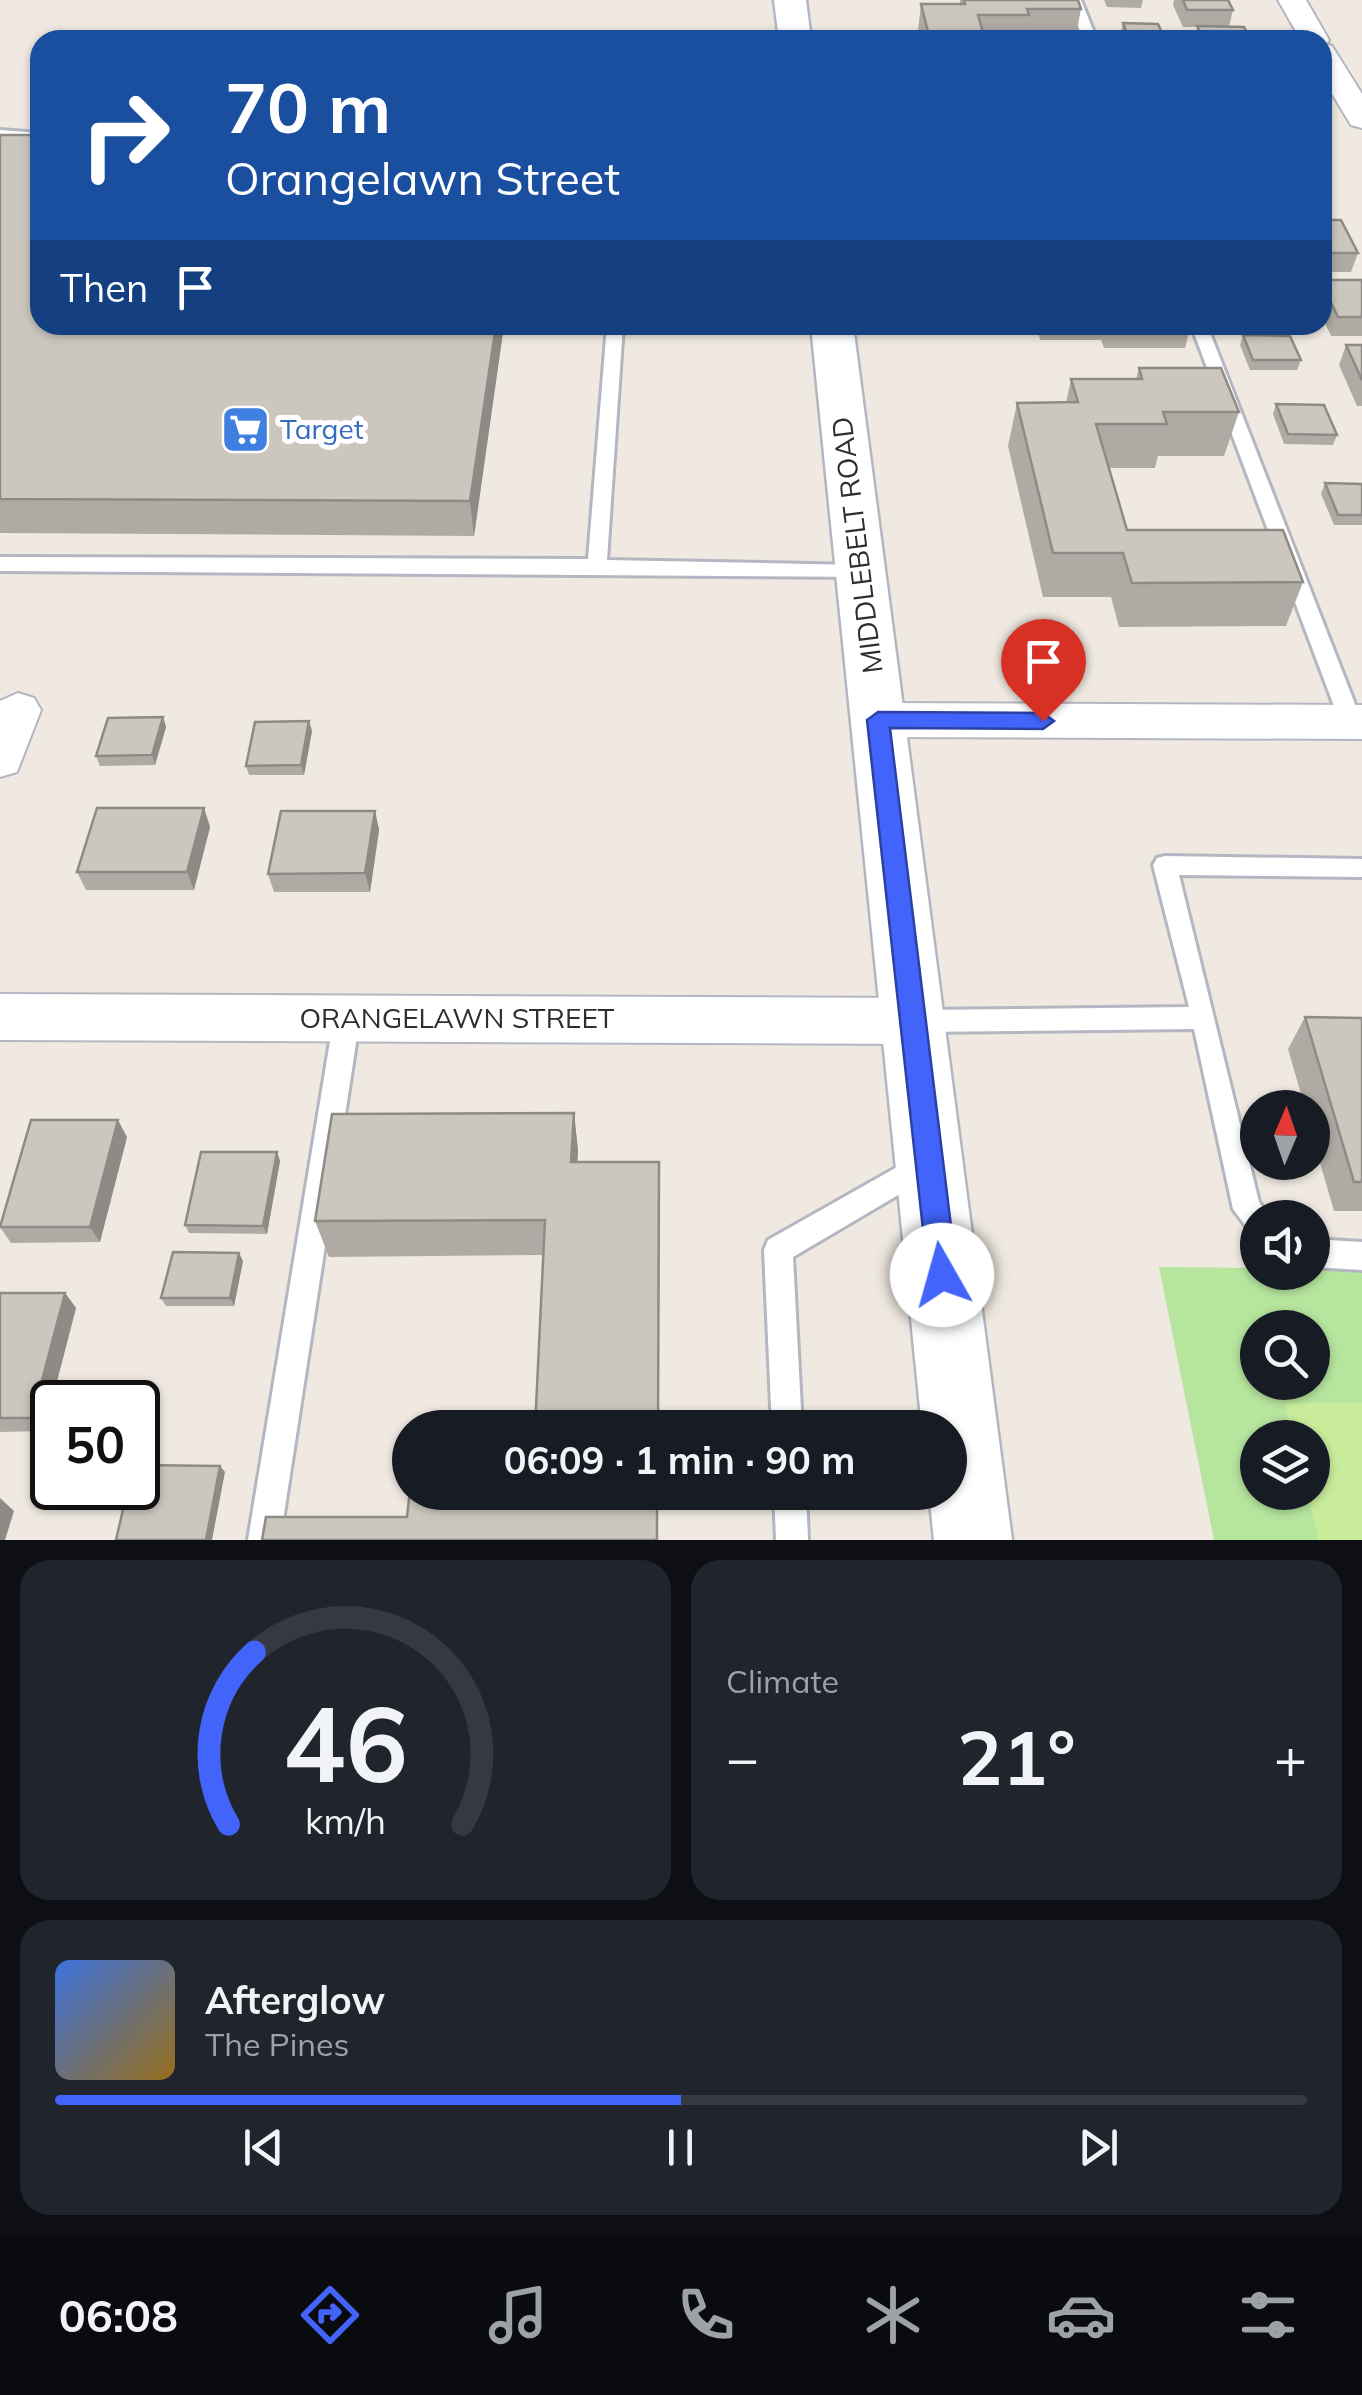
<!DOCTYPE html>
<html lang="en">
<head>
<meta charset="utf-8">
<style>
  :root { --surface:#171b24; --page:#20242c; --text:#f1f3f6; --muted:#9ea1a6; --line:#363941; --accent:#4264fb }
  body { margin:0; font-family:Mulish,sans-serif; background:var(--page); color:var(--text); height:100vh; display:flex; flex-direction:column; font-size:38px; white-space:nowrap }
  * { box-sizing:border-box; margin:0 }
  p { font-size:32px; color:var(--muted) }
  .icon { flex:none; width:55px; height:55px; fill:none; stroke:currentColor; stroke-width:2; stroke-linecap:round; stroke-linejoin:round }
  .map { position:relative; height:1540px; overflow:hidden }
  .details { display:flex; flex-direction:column; gap:20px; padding:20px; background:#0d0f14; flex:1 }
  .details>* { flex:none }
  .top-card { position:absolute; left:30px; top:30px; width:1302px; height:305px; border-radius:30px; box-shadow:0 2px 8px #0004; background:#1a4fa0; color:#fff; overflow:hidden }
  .needle { width:65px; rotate:2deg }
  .fabs { position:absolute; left:1240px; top:1090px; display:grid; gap:20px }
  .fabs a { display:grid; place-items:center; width:90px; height:90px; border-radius:50%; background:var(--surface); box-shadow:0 2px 8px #0004; font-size:50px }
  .speed { position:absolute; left:30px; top:1380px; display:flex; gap:20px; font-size:50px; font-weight:700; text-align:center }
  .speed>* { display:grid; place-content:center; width:130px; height:130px; border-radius:50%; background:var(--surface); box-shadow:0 2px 8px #0004; line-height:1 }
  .speed .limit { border:5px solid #111; border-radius:15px; background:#fff; color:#111 }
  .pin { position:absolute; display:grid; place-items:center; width:85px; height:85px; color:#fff; margin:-102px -42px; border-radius:50% 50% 50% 0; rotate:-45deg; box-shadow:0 0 10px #0007 }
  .pin .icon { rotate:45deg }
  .me { position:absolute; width:110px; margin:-55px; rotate:353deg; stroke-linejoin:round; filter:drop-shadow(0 0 8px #0008) }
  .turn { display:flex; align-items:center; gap:35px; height:210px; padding:0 30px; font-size:45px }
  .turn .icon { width:130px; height:130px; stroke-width:2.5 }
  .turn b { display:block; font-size:70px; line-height:85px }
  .then { display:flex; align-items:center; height:95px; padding:0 30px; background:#0003; gap:20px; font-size:38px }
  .big { font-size:75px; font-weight:700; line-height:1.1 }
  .details .tile { flex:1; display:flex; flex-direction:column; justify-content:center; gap:15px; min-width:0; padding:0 35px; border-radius:30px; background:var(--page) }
  .details .dial { align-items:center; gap:0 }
  .dial svg { height:260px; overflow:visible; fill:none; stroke:var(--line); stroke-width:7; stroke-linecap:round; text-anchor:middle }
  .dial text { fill:var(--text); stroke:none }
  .song { display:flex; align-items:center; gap:30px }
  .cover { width:120px; height:120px; border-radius:15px; background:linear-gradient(135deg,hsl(220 70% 55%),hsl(40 70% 35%)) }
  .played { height:10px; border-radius:5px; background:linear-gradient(90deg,var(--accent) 50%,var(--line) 50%) }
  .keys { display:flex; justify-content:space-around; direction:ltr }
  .heat { display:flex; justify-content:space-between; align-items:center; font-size:55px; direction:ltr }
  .details .tiles { flex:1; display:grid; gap:20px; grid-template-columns:1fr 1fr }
  .tile:last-child { grid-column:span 2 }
  .trip { position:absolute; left:392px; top:1410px; width:575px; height:100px; border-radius:50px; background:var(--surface); box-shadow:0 2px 8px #0004; font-weight:700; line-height:100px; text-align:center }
  .tab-bar { display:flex; height:160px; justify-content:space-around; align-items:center; background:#090b0e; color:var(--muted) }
  .tab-bar .icon { width:70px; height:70px }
  .tab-bar .active { color:var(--accent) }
  .tab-bar b { font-size:45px; color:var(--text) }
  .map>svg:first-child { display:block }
</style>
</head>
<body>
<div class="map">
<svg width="1362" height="1540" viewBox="0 0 1362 1540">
  <rect width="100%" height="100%" fill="#efe9e1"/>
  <!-- green -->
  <path fill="#b6e59e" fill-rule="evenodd" d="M 1159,1267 L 1257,1268 L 1258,1272 L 1362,1269 L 1362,1540 L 1214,1540 ZM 1258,1328 L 1312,1328 L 1312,1382 L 1258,1382 ZM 1258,1438 L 1312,1438 L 1312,1492 L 1258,1492 Z"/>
  <!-- pitch -->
  <path fill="#c9ec9a" d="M 1284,1403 L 1362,1403 L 1362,1540 L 1319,1540 L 1307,1493 L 1312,1492 L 1312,1438 L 1293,1437 Z"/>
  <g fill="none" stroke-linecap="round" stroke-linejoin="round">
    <defs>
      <path id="service" d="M 1069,0 L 1081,0 L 1097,40 L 1083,40 Z
        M 0,130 L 40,133 L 40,141 L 0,138 Z
        M 607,325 L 623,325 L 607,560 L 860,565 L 870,572 L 867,577 L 0,571 L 0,557 L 588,559 Z
        M 1191,325 L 1207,325 L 1362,722 L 1359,728 L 1351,730 L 1340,722 Z
        M 1165,856 L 1362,859 L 1362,877 L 1179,875 L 1259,1202 L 1271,1218 L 1258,1218 L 1258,1233 L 1248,1229 L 1233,1209 L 1194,1029 L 917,1032 L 908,1029 L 904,1021 L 908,1013 L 917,1010 L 1189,1007 L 1153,865 L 1157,858 Z
        M 347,1006 L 356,1009 L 360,1017 L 280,1540 L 248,1540 L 334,1017 L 338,1009 Z
        M 922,1153 L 932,1157 L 936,1166 L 932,1175 L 793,1257 L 802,1428 L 772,1428 L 764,1250 L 768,1240 Z
        M 1312,1239 L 1362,1242 L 1362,1270 L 1312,1267 Z
        M 774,1492 L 806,1492 L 808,1540 L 776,1540 Z"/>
      <path id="minor" d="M 1278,0 L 1306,0 L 1329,40 L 1326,44 L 1332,46 L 1362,94 L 1362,128 L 1351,125 L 1322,77 L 1322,40 L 1301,40 Z
        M 18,693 L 34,698 L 41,710 L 17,772 L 0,777 L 0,701 Z
        M 878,703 L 1362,705 L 1362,739 L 878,737 L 862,732 L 855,720 L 862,708 Z
        M 0,994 L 913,998 L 932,1005 L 940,1021 L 932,1037 L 913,1044 L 0,1040 Z"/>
      <path id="secondary" d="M 774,0 L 806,0 L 811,40 L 779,40 Z
        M 811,325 L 853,325 L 1012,1540 L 934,1540 L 929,1492 L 950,1492 L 950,1428 L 922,1428 Z"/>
    </defs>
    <!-- service casing -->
    <use href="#service" stroke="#b4b7c1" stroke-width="6"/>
    <!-- minor casing -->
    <use href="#minor" stroke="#b4b7c1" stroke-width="4"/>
    <!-- secondary casing -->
    <use href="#secondary" stroke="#b4b7c1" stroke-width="5"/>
    <!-- service -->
    <use href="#service" fill="#fff" fill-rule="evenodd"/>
    <!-- minor -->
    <use href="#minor" fill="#fff" fill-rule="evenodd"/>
    <!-- secondary -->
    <use href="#secondary" fill="#fff" fill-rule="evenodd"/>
  </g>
  <!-- wall -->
  <path fill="#afaba4" d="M 960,0 L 1078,0 L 1081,9 L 1075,40 L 917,40 L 921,4 L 960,4 Z
    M 1104,0 L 1143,0 L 1141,8 L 1107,7 Z
    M 1174,0 L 1228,0 L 1233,10 L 1229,27 L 1251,40 L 1194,40 L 1197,27 L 1183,27 L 1173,5 Z
    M 1123,23 L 1165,40 L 1124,40 L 1121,32 Z
    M 0,135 L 40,325 L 504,325 L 474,536 L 0,533 Z
    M 1322,220 L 1358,253 L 1351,272 L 1322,272 Z
    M 1322,280 L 1362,280 L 1362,336 L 1331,336 L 1322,317 Z
    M 1037,325 L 1191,325 L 1185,348 L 1104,348 L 1101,340 L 1040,340 Z
    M 1243,335 L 1301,360 L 1297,370 L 1250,370 L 1240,345 Z
    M 1346,345 L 1362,345 L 1362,406 L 1357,406 L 1339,365 Z
    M 1139,368 L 1239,412 L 1224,456 L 1158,456 L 1155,468 L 1109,468 L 1127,530 L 1303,582 L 1286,626 L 1119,627 L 1111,597 L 1043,597 L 1008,446 L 1017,403 L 1066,403 L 1071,379 L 1136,379 Z
    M 1276,404 L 1337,435 L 1333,445 L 1284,444 L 1273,414 Z
    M 1325,483 L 1362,484 L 1362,525 L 1334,525 L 1321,494 Z
    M 163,717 L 166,727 L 155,765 L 100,766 L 96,756 Z
    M 312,731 L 304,775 L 249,775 L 246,766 Z
    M 204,808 L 210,827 L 194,890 L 86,890 L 77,872 Z
    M 375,811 L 379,830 L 370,892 L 274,892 L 268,874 Z
    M 1305,1017 L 1362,1018 L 1362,1211 L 1334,1211 L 1312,1135 L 1312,1108 L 1305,1108 L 1288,1049 Z
    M 574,1113 L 578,1151 L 577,1162 L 659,1162 L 659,1428 L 535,1428 L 544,1255 L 329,1257 L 315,1221 Z
    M 127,1137 L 100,1242 L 11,1243 L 0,1227 Z
    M 277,1152 L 280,1161 L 267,1234 L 189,1233 L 185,1225 Z
    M 243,1261 L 234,1306 L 166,1306 L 161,1298 Z
    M 0,1293 L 65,1293 L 76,1308 L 44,1431 L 0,1432 Z"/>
  <!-- shaded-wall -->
  <path fill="#8e8b86" d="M 496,325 L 504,325 L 474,536 L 470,501 Z
    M 163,717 L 166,727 L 155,765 L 152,755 Z
    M 309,721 L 312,731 L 304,775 L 301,765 Z
    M 204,808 L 210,827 L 194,890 L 187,872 Z
    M 375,811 L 379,830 L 370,892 L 365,873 Z
    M 574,1113 L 578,1151 L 575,1200 L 571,1162 Z
    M 118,1120 L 127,1137 L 100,1242 L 90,1227 Z
    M 277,1152 L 280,1161 L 267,1234 L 263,1226 Z
    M 659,1162 L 659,1428 L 658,1428 Z
    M 239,1253 L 243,1261 L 234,1306 L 230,1298 Z
    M 65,1293 L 76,1308 L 44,1431 L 32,1418 Z
    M 220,1466 L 225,1472 L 212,1540 L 206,1540 Z
    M 0,1498 L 14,1511 L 5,1540 L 0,1540 Z"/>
  <!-- building -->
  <path fill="#cbc7bf" stroke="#8e8b86" stroke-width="2.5" d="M 964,0 L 1078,0 L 1081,9 L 1027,9 L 1029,15 L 978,15 L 985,40 L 930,40 L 921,4 L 965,4 Z
    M 1183,0 L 1228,0 L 1233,10 L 1187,10 Z
    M 1123,23 L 1158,24 L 1165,39 L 1129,39 Z
    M 1197,26 L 1244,27 L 1251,40 L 1204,40 Z
    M 0,135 L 40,135 L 40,325 L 496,325 L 470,501 L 0,499 Z
    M 1322,220 L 1341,220 L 1358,253 L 1322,253 Z
    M 1322,280 L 1362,280 L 1362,317 L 1338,317 L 1322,284 Z
    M 1243,335 L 1290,336 L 1301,360 L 1253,360 Z
    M 1346,345 L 1362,345 L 1362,380 Z
    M 1139,368 L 1221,368 L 1239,412 L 1163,412 L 1167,424 L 1096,424 L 1127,530 L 1283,530 L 1303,582 L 1132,583 L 1123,553 L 1053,553 L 1017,403 L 1078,402 L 1071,379 L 1142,379 Z
    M 1276,404 L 1324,405 L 1337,435 L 1288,434 Z
    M 1325,483 L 1362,484 L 1362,515 L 1338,515 Z
    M 163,717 L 152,755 L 96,756 L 108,718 Z
    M 309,721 L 301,765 L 246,766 L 255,722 Z
    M 97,808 L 204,808 L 187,872 L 77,872 Z
    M 281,811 L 375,811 L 365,873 L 268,874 Z
    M 1305,1017 L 1362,1018 L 1362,1182 L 1354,1182 Z
    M 574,1113 L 571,1162 L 659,1162 L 658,1428 L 535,1428 L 545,1220 L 315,1221 L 332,1114 Z
    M 31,1120 L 118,1120 L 90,1227 L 0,1227 Z
    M 201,1152 L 277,1152 L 263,1226 L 185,1225 Z
    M 173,1252 L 239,1253 L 230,1298 L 161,1298 Z
    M 0,1293 L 65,1293 L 32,1418 L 0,1418 Z
    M 138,1465 L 220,1466 L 206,1540 L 116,1540 L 128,1488 L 138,1488 Z
    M 410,1490 L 410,1492 L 657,1492 L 657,1540 L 262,1540 L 266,1517 L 407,1517 Z"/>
  <!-- route -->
  <path fill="#4264fb" stroke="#2b41a3" stroke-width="2.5" d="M 878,712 L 1043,713 L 1054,721 L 1043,729 L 890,728 L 957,1275 L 953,1285 L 942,1289 L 932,1285 L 928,1275 L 867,720 Z"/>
  <!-- icons -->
  <defs>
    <symbol id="supermarket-square" viewBox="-11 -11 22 22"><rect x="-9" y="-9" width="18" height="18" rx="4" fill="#3f7fe0" stroke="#fff"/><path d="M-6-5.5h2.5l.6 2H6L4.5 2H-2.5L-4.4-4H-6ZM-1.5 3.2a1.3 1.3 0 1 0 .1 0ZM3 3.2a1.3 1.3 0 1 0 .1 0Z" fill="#fff"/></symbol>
  </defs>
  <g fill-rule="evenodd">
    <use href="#supermarket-square" x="218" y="402" width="55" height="55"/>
  </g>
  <g text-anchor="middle" stroke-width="10" stroke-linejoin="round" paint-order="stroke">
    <!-- shop labels -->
    <g font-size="28" fill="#366cbe" stroke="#fff" text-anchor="start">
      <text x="280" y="439">Target</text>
    </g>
    <!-- street labels -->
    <g font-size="28" fill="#2e2e2e" stroke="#fff">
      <text transform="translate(857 545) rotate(-97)" y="10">MIDDLEBELT ROAD</text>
      <text x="457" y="1028">ORANGELAWN STREET</text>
    </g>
  </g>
</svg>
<div class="fabs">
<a><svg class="needle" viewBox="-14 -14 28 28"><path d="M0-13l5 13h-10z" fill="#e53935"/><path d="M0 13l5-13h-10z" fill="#9ea1a6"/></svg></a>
<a><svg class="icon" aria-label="sound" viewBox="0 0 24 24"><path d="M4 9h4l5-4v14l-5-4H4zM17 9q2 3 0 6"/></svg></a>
<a><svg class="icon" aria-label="search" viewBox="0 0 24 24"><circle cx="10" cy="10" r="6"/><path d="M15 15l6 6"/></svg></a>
<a><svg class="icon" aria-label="layers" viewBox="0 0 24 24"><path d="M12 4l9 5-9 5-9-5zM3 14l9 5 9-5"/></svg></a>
</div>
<div class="speed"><div class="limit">50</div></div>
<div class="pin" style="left:1043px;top:721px;background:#d93025"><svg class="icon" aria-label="arrive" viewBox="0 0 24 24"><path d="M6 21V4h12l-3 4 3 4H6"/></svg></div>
<svg class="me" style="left:942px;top:1275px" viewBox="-20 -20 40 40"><circle r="19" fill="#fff"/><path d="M0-13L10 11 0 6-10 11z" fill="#4264fb"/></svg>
<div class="trip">06:09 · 1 min · 90 m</div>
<div class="top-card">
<div class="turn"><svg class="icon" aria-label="right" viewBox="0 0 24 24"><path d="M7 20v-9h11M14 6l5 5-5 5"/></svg><div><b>70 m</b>Orangelawn Street</div></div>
<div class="then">Then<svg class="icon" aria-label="arrive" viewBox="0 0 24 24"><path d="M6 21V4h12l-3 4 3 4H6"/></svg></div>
</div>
</div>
<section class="details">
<div class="tiles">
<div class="tile dial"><svg viewBox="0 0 100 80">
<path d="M14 69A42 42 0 1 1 86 69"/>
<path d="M14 69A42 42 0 0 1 22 16" stroke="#4264fb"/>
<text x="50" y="56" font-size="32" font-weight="700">46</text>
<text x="50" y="72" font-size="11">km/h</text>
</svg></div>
<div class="tile"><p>Climate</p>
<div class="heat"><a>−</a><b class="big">21°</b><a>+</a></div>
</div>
<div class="tile">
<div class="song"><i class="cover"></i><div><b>Afterglow</b><p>The Pines</p></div></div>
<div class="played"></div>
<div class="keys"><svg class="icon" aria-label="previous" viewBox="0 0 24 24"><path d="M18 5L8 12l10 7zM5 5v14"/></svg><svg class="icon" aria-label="pause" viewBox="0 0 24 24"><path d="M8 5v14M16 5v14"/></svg><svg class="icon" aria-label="next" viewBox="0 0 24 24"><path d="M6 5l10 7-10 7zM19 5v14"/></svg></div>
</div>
</div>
</section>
<nav class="tab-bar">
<b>06:08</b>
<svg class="icon active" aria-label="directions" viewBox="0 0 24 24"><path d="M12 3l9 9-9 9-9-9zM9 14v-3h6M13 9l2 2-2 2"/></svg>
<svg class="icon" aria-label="music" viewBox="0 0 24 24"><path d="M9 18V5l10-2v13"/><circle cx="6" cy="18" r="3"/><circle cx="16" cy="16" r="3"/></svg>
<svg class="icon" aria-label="phone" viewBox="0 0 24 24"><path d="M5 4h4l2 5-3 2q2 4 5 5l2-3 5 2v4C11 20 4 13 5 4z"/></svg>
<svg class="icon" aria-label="climate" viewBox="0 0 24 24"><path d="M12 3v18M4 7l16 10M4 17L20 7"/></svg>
<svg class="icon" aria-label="car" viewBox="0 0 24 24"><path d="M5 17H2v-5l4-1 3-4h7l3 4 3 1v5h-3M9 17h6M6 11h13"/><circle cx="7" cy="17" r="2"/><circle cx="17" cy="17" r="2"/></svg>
<svg class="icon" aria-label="filters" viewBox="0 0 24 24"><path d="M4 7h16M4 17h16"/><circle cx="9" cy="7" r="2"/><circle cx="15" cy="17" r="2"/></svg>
</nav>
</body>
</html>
